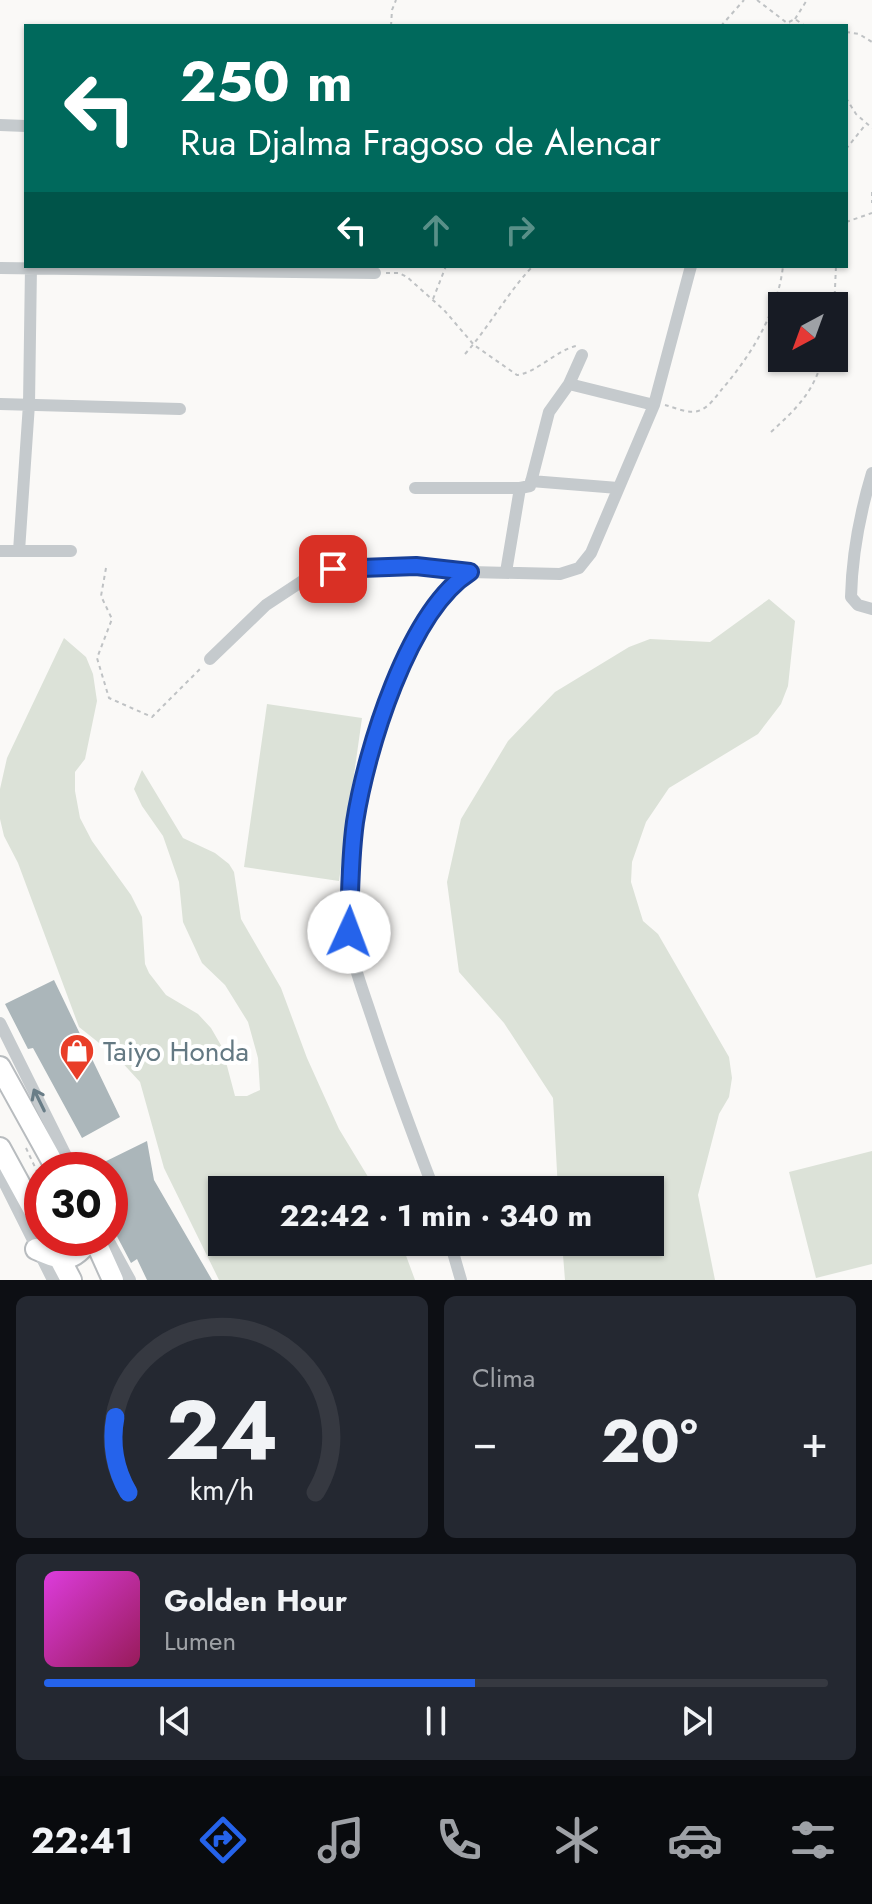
<!DOCTYPE html>
<html lang="pt">
<head>
<meta charset="utf-8">
<style>
  :root { --surface:#171b24; --page:#242831; --text:#f1f3f6; --muted:#9ea1a6; --line:#363941; --accent:#2563eb }
  body { margin:0; font-family:Jost,sans-serif; background:var(--page); color:var(--text); height:100vh; display:flex; flex-direction:column; font-size:30px; white-space:nowrap }
  * { box-sizing:border-box; margin:0 }
  p { font-size:26px; color:var(--muted) }
  .icon { flex:none; width:44px; height:44px; fill:none; stroke:currentColor; stroke-width:2; stroke-linecap:round; stroke-linejoin:round }
  .map { position:relative; height:1280px; overflow:hidden }
  .details { display:flex; flex-direction:column; gap:16px; padding:16px; background:#0d0f14; flex:1 }
  .details>* { flex:none }
  .hud { position:absolute; left:24px; top:24px; width:824px; height:244px; border-radius:0px; box-shadow:0 2px 6px #0004; background:#00695c; color:#fff; overflow:hidden }
  .needle { width:52px; rotate:221deg }
  .fabs { position:absolute; left:768px; top:292px; display:grid; gap:16px }
  .fabs a { display:grid; place-items:center; width:80px; height:80px; border-radius:0px; background:var(--surface); box-shadow:0 2px 6px #0004; font-size:40px }
  .speed { position:absolute; left:24px; top:1152px; display:flex; gap:16px; font-size:40px; font-weight:700; text-align:center }
  .speed>* { display:grid; place-content:center; width:104px; height:104px; border-radius:50%; background:var(--surface); box-shadow:0 2px 6px #0004; line-height:1 }
  .speed .limit { border:12px solid #d22; background:#fff; color:#111 }
  .pin { position:absolute; display:grid; place-items:center; width:68px; height:68px; color:#fff; margin:-34px; border-radius:16px; box-shadow:0 4px 12px #0006 }
  .me { position:absolute; width:88px; margin:-44px; rotate:2deg; stroke-linejoin:round; filter:drop-shadow(0 0 6px #0008) }
  .turn { display:flex; align-items:center; gap:28px; height:168px; padding:0 24px; font-size:36px }
  .turn .icon { width:104px; height:104px; stroke-width:2.5 }
  .turn b { display:block; font-size:56px; line-height:68px }
  .lanes { display:flex; align-items:center; height:76px; padding:0 24px; background:#0003; justify-content:center; gap:40px; direction:ltr }
  .lanes .off { opacity:.35 }
  .big { font-size:60px; font-weight:700; line-height:1.1 }
  .details .card { flex:1; display:flex; flex-direction:column; justify-content:center; gap:12px; min-width:0; padding:0 28px; border-radius:12px; background:var(--page) }
  .details .dial { align-items:center; gap:0 }
  .dial svg { height:208px; overflow:visible; fill:none; stroke:var(--line); stroke-width:7; stroke-linecap:round; text-anchor:middle }
  .dial text { fill:var(--text); stroke:none }
  .song { display:flex; align-items:center; gap:24px }
  .cover { width:96px; height:96px; border-radius:12px; background:linear-gradient(135deg,hsl(300 70% 55%),hsl(330 70% 35%)) }
  .played { height:8px; border-radius:4px; background:linear-gradient(90deg,var(--accent) 55%,var(--line) 55%) }
  .keys { display:flex; justify-content:space-around; direction:ltr }
  .heat { display:flex; justify-content:space-between; align-items:center; font-size:44px; direction:ltr }
  .details .tiles { flex:1; display:grid; gap:16px; grid-template-columns:1fr 1fr }
  .card:last-child { grid-column:span 2 }
  .trip { position:absolute; left:208px; top:1176px; width:456px; height:80px; border-radius:0px; background:var(--surface); box-shadow:0 2px 6px #0004; font-weight:700; line-height:80px; text-align:center }
  .tabs { display:flex; height:128px; justify-content:space-around; align-items:center; background:#090b0e; color:var(--muted) }
  .tabs .icon { width:56px; height:56px }
  .tabs .on { color:var(--accent) }
  .tabs b { font-size:36px; color:var(--text) }
  .map>svg:first-child { display:block }
</style>
</head>
<body>
<div class="map">
<svg width="872" height="1280" viewBox="0 0 872 1280">
  <rect width="100%" height="100%" fill="#faf9f7"/>
  <!-- green -->
  <path fill="#dce2d8" d="M 769,599 L 795,621 L 788,686 L 781,704 L 758,734 L 669,788 L 646,822 L 632,862 L 631,882 L 643,921 L 658,934 L 729,1057 L 732,1078 L 729,1097 L 719,1114 L 698,1195 L 715,1280 L 565,1280 L 562,1242 L 650,1242 L 650,1190 L 558,1190 L 553,1098 L 504,1023 L 459,972 L 447,882 L 461,819 L 508,741 L 555,692 L 629,647 L 650,639 L 710,642 Z
    M 64,638 L 86,657 L 93,674 L 97,701 L 85,759 L 75,772 L 75,791 L 80,818 L 92,841 L 131,895 L 142,917 L 145,964 L 149,973 L 166,995 L 198,1014 L 211,1028 L 222,1047 L 235,1096 L 247,1096 L 260,1090 L 258,1058 L 248,1022 L 225,985 L 202,963 L 183,922 L 179,882 L 163,836 L 142,806 L 134,789 L 142,770 L 183,838 L 215,853 L 229,864 L 234,872 L 241,919 L 281,988 L 307,1058 L 339,1129 L 376,1190 L 222,1190 L 222,1242 L 401,1242 L 415,1280 L 219,1280 L 164,1168 L 140,1082 L 118,1058 L 79,1027 L 18,863 L 4,836 L 0,819 L 0,789 L 7,758 Z
    M 267,704 L 362,718 L 339,881 L 244,867 Z
    M 872,1151 L 872,1264 L 816,1278 L 789,1172 Z"/>
  <!-- building -->
  <path fill="#abb6ba" d="M 54,980 L 120,1117 L 82,1138 L 33,1048 L 28,1049 L 5,1004 Z
    M 147,1141 L 154,1180 L 212,1280 L 147,1280 L 137,1259 L 131,1263 L 110,1223 L 110,1170 L 88,1170 Z"/>
  <g fill="none" stroke-linecap="round" stroke-linejoin="round">
    <defs>
      <path id="trunk" d="M 0,1067 L 57,1170
        M 0,1148 L 42,1225
        M 49,1238 L 71,1280
        M 94,1238 L 113,1280
        M 36,1249 C 66,1262 70,1263 92,1238"/>
    </defs>
    <!-- trunk casing -->
    <use href="#trunk" stroke="#b8bcbf" stroke-width="24"/>
    <!-- path -->
    <path stroke="#bfc2c4" stroke-width="2" stroke-dasharray="4 4" stroke-linecap="butt" d="M 757,0 L 791,26
      M 795,19 L 807,0
      M 789,22 L 795,19 L 805,26
      M 391,26 L 392,10 L 396,0
      M 721,26 L 744,0
      M 846,32 L 859,34 L 872,42
      M 846,98 L 856,114 L 872,128
      M 846,149 L 866,124
      M 872,192 L 872,203
      M 846,222 L 872,213
      M 386,273 L 399,273 L 407,277 L 444,310 L 474,345 L 517,375 C 536,373 557,350 576,346
      M 433,299 L 446,266
      M 834,311 L 836,266
      M 465,354 C 490,326 507,293 533,266
      M 665,405 C 676,408 690,415 701,410 C 710,406 717,395 723,388 C 752,354 778,311 783,266
      M 771,432 C 797,408 813,393 823,358
      M 106,568 L 101,596 L 112,619 L 97,658 L 109,698 L 152,717 L 202,667
      M 26,1148 L 42,1182"/>
    <!-- minor -->
    <path stroke="#c5cacd" stroke-width="12" d="M 0,125 L 26,126
      M 0,268 L 375,273
      M 569,384 L 654,405
      M 0,404 L 180,409
      M 872,473 C 860,513 852,555 851,597 L 858,605 L 872,609
      M 531,481 L 618,488
      M 415,488 L 520,488
      M 0,551 L 71,551
      M 19,551 L 29,404 L 31,266
      M 506,572 L 520,488 L 530,486 L 549,412 L 569,384 L 582,355
      M 210,659 L 266,605 L 310,576 L 319,573 L 345,567 L 416,566 L 470,572 L 560,574 L 579,568 L 591,553 L 654,405 L 691,266
      M 0,1023 L 73,1170
      M 0,1174 L 53,1280
      M 434,1190 C 412,1133 391,1076 372,1018 C 363,990 350,959 349,930 C 345,848 363,756 397,681 C 415,640 431,597 470,572
      M 107,1238 L 130,1280
      M 450,1242 L 461,1280"/>
    <!-- trunk -->
    <use href="#trunk" stroke="#fff" stroke-width="20"/>
  </g>
  <!-- one-way arrows -->
  <defs><path id="oneway-shaft" d="M-6 0H5M1.5-3L5.5 0L1.5 3" fill="none" stroke-width="1.6" stroke-linecap="round" stroke-linejoin="round" transform="scale(2)"/></defs>
  <use stroke="#697d87" href="#oneway-shaft" transform="translate(39 1100) rotate(-116)"/>
  <g fill="none" stroke-linecap="round" stroke-linejoin="round">
    <defs>
      <path id="route" d="M 333,569 L 416,566 L 470,572 C 408,611 366,751 355,822 C 350,858 350,895 349,932"/>
    </defs>
    <!-- route casing -->
    <use href="#route" stroke="#184099" stroke-width="20"/>
    <!-- route -->
    <use href="#route" stroke="#2563eb" stroke-width="14"/>
  </g>
  <!-- icons -->
  <defs>
    <symbol id="shop-pin" viewBox="-11 -11 22 30"><path d="M0 17L-7.5 6A9.5 9.5 0 1 1 7.5 6Z" fill="#e93e28" stroke="#fff"/><path d="M-5-2.5h2.3a2.7 3.5 0 0 1 5.4 0H5L5.5 6h-11ZM-1.5-2.5h3a1.5 2.3 0 0 0-3 0Z" fill="#fff"/></symbol>
  </defs>
  <g fill-rule="evenodd">
    <use href="#shop-pin" x="57" y="1031" width="40" height="54"/>
  </g>
  <g text-anchor="middle" stroke-width="8" stroke-linejoin="round" paint-order="stroke">
    <!-- poi labels -->
    <g font-size="28" fill="#647983" stroke="#fff" text-anchor="start">
      <text x="103" y="1061">Taiyo Honda</text>
    </g>
  </g>
</svg>
<div class="fabs">
<a><svg class="needle" viewBox="-14 -14 28 28"><path d="M0-13l5 13h-10z" fill="#e53935"/><path d="M0 13l5-13h-10z" fill="#9ea1a6"/></svg></a>
</div>
<div class="speed"><div class="limit">30</div></div>
<div class="pin" style="left:333px;top:569px;background:#d93025"><svg class="icon" aria-label="arrive" viewBox="0 0 24 24"><path d="M6 21V4h12l-3 4 3 4H6"/></svg></div>
<svg class="me" style="left:349px;top:932px" viewBox="-20 -20 40 40"><circle r="19" fill="#fff"/><path d="M0-13L10 11 0 6-10 11z" fill="#2563eb"/></svg>
<div class="trip">22:42 · 1 min · 340 m</div>
<div class="hud">
<div class="turn"><svg class="icon" aria-label="left" viewBox="0 0 24 24"><path d="M17 20v-9H6M10 6l-5 5 5 5"/></svg><div><b>250 m</b>Rua Djalma Fragoso de Alencar</div></div>
<div class="lanes"><svg class="icon" aria-label="left" viewBox="0 0 24 24"><path d="M17 20v-9H6M10 6l-5 5 5 5"/></svg><svg class="icon off" aria-label="ahead" viewBox="0 0 24 24"><path d="M12 20V5M6 11l6-6 6 6"/></svg><svg class="icon off" aria-label="right" viewBox="0 0 24 24"><path d="M7 20v-9h11M14 6l5 5-5 5"/></svg></div>
</div>
</div>
<section class="details">
<div class="tiles">
<div class="card dial"><svg viewBox="0 0 100 80">
<path d="M14 69A42 42 0 1 1 86 69"/>
<path d="M14 69A42 42 0 0 1 9 40" stroke="#2563eb"/>
<text x="50" y="56" font-size="32" font-weight="700">24</text>
<text x="50" y="72" font-size="11">km/h</text>
</svg></div>
<div class="card"><p>Clima</p>
<div class="heat"><a>−</a><b class="big">20°</b><a>+</a></div>
</div>
<div class="card">
<div class="song"><i class="cover"></i><div><b>Golden Hour</b><p>Lumen</p></div></div>
<div class="played"></div>
<div class="keys"><svg class="icon" aria-label="previous" viewBox="0 0 24 24"><path d="M18 5L8 12l10 7zM5 5v14"/></svg><svg class="icon" aria-label="pause" viewBox="0 0 24 24"><path d="M8 5v14M16 5v14"/></svg><svg class="icon" aria-label="next" viewBox="0 0 24 24"><path d="M6 5l10 7-10 7zM19 5v14"/></svg></div>
</div>
</div>
</section>
<nav class="tabs">
<b>22:41</b>
<svg class="icon on" aria-label="directions" viewBox="0 0 24 24"><path d="M12 3l9 9-9 9-9-9zM9 14v-3h6M13 9l2 2-2 2"/></svg>
<svg class="icon" aria-label="music" viewBox="0 0 24 24"><path d="M9 18V5l10-2v13"/><circle cx="6" cy="18" r="3"/><circle cx="16" cy="16" r="3"/></svg>
<svg class="icon" aria-label="phone" viewBox="0 0 24 24"><path d="M5 4h4l2 5-3 2q2 4 5 5l2-3 5 2v4C11 20 4 13 5 4z"/></svg>
<svg class="icon" aria-label="climate" viewBox="0 0 24 24"><path d="M12 3v18M4 7l16 10M4 17L20 7"/></svg>
<svg class="icon" aria-label="car" viewBox="0 0 24 24"><path d="M5 17H2v-5l4-1 3-4h7l3 4 3 1v5h-3M9 17h6M6 11h13"/><circle cx="7" cy="17" r="2"/><circle cx="17" cy="17" r="2"/></svg>
<svg class="icon" aria-label="filters" viewBox="0 0 24 24"><path d="M4 7h16M4 17h16"/><circle cx="9" cy="7" r="2"/><circle cx="15" cy="17" r="2"/></svg>
</nav>
</body>
</html>
